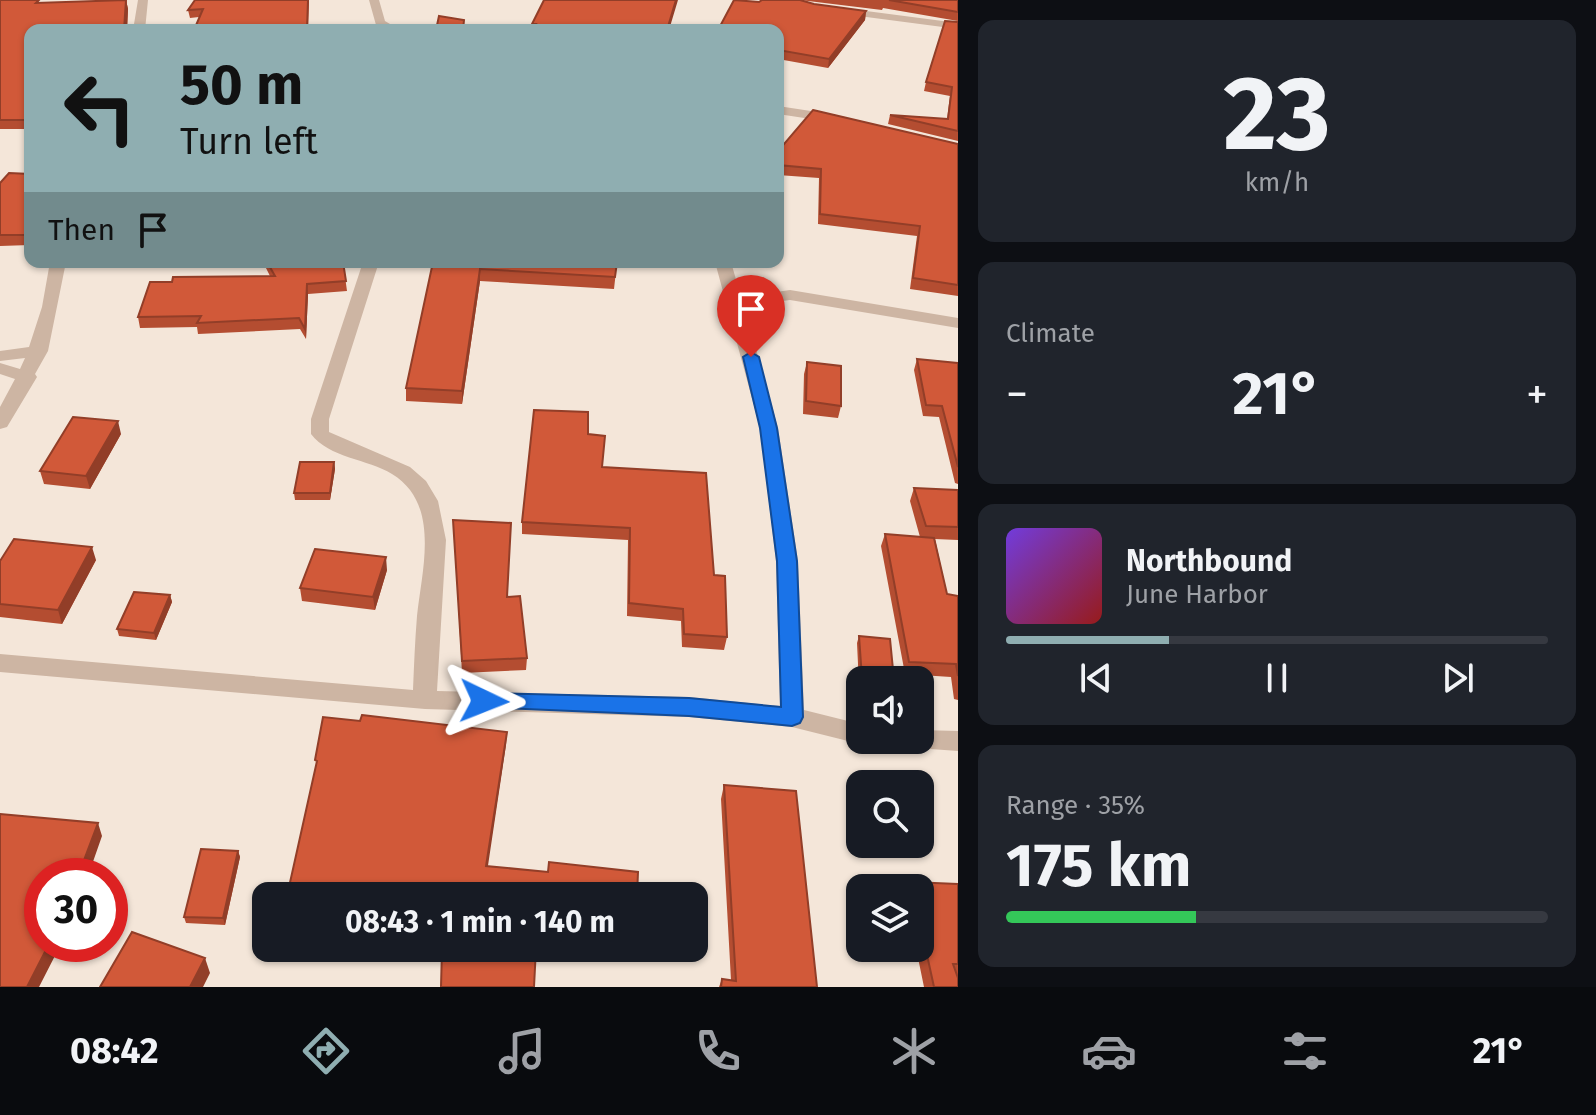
<!DOCTYPE html>
<html lang="en">
<head>
<meta charset="utf-8">
<style>
  :root { --surface:#171b24; --page:#20242c; --text:#f1f3f6; --muted:#9ea1a6; --line:#363941; --accent:#8faeb1 }
  body { margin:0; font-family:"Fira Sans",sans-serif; background:var(--page); color:var(--text); height:100vh; display:flex; flex-direction:column; font-size:30px; white-space:nowrap }
  * { box-sizing:border-box; margin:0 }
  p { font-size:26px; color:var(--muted) }
  .icon { flex:none; width:44px; height:44px; fill:none; stroke:currentColor; stroke-width:2; stroke-linecap:round; stroke-linejoin:round }
  .map { position:relative; flex:1; overflow:hidden }
  .drawer { display:flex; flex-direction:column; gap:20px; padding:20px; background:#0d0f14; width:638px }
  .drawer>* { flex:none }
  .banner { position:absolute; left:24px; top:24px; width:760px; height:244px; border-radius:16px; box-shadow:0 2px 6px #0004; background:#8faeb1; color:#111; overflow:hidden }
  .buttons { position:absolute; left:846px; top:666px; display:grid; gap:16px }
  .buttons a { display:grid; place-items:center; width:88px; height:88px; border-radius:16px; background:var(--surface); box-shadow:0 2px 6px #0004; font-size:40px }
  .speed { position:absolute; left:24px; top:858px; display:flex; gap:16px; font-size:40px; font-weight:700; text-align:center }
  .speed>* { display:grid; place-content:center; width:104px; height:104px; border-radius:50%; background:var(--surface); box-shadow:0 2px 6px #0004; line-height:1 }
  .speed .limit { border:12px solid #d22; background:#fff; color:#111 }
  .pin { position:absolute; display:grid; place-items:center; width:68px; height:68px; color:#fff; margin:-82px -34px; border-radius:50% 50% 50% 0; rotate:-45deg; box-shadow:0 0 8px #0007 }
  .pin .icon { rotate:45deg }
  .me { position:absolute; width:88px; margin:-44px; rotate:92deg; stroke-linejoin:round; filter:drop-shadow(0 0 6px #0008) }
  .turn { display:flex; align-items:center; gap:28px; height:168px; padding:0 24px; font-size:36px }
  .turn .icon { width:104px; height:104px; stroke-width:2.5 }
  .turn b { display:block; font-size:56px; line-height:68px }
  .then { display:flex; align-items:center; height:76px; padding:0 24px; background:#0003; gap:16px; font-size:30px }
  .big { font-size:60px; font-weight:700; line-height:1.1 }
  .drawer .card { flex:1; display:flex; flex-direction:column; justify-content:center; gap:12px; min-width:0; padding:0 28px; border-radius:16px; background:var(--page) }
  .drawer .dial { align-items:center; gap:0 }
  .dial b { font-size:104px; line-height:1 }
  .song { display:flex; align-items:center; gap:24px }
  .cover { width:96px; height:96px; border-radius:12px; background:linear-gradient(135deg,hsl(260 70% 55%),hsl(0 70% 35%)) }
  .played { height:8px; border-radius:4px; background:linear-gradient(90deg,var(--accent) 30%,var(--line) 30%) }
  .keys { display:flex; justify-content:space-around; direction:ltr }
  .heat { display:flex; justify-content:space-between; align-items:center; font-size:44px; direction:ltr }
  .charge { height:12px; border-radius:6px; background:linear-gradient(90deg,#34c759 35%,var(--line) 0) }
  .trip { position:absolute; left:252px; top:882px; width:456px; height:80px; border-radius:16px; background:var(--surface); box-shadow:0 2px 6px #0004; font-weight:700; line-height:80px; text-align:center }
  .tabs { display:flex; height:128px; justify-content:space-around; align-items:center; background:#090b0e; color:var(--muted) }
  .tabs .icon { width:56px; height:56px }
  .tabs .current { color:var(--accent) }
  .tabs b { font-size:36px; color:var(--text) }
  main { display:flex; flex:1; min-height:0 }
  .map>svg:first-child { display:block }
</style>
</head>
<body>
<main>
<div class="map">
<svg width="958" height="987" viewBox="0 0 958 987">
  <rect width="100%" height="100%" fill="#f4e6d9"/>
  <g fill="none" stroke-linecap="round" stroke-linejoin="round">
    <!-- minor -->
    <path fill="#cdb5a3" fill-rule="evenodd" d="M 138,0 L 148,0 L 145,30 L 133,30 Z
      M 369,0 L 379,0 L 385,21 L 400,30 L 385,30 L 376,25 Z
      M 782,0 L 958,23 L 958,29 L 813,10 Z
      M 778,106 L 837,115 L 844,119 L 837,123 L 778,114 Z
      M 50,262 L 66,262 L 48,351 L 35,374 L 37,377 L 7,427 L 0,429 L 0,407 L 15,379 L 0,374 L 0,363 L 20,369 L 25,358 L 0,361 L 0,351 L 29,347 L 42,307 Z
      M 363,262 L 379,262 L 329,419 L 329,432 L 410,467 L 426,481 L 438,501 L 446,540 L 437,691 L 689,697 L 780,706 L 776,561 L 760,428 L 715,262 L 731,262 L 741,297 L 790,290 L 958,318 L 958,328 L 790,300 L 744,306 L 778,428 L 798,561 L 804,710 L 860,724 L 860,740 L 869,741 L 860,744 L 792,727 L 689,717 L 425,709 L 0,672 L 0,654 L 413,690 C 414,665 415,640 417,616 C 422,569 441,504 392,474 C 368,459 329,458 311,434 L 311,419 Z
      M 920,730 L 958,731 L 958,751 L 903,747 L 900,740 L 920,740 Z"/>
  </g>
  <!-- wall -->
  <path fill="#b44d31" d="M 0,0 L 45,3 L 126,0 L 128,9 L 127,30 L 30,30 L 30,129 L 0,129 Z
    M 309,0 L 308,30 L 194,30 L 199,17 L 190,18 L 188,10 Z
    M 800,0 L 958,0 L 958,21 L 883,8 L 882,10 Z
    M 759,2 L 814,4 L 866,11 L 865,20 L 828,68 L 778,59 L 778,30 Z
    M 958,22 L 958,141 L 888,124 L 890,115 L 947,119 L 950,96 L 924,91 L 926,82 Z
    M 958,144 L 958,296 L 910,289 L 917,236 L 818,224 L 819,178 L 778,175 L 778,151 Z
    M 30,174 L 30,245 L 0,246 L 0,183 Z
    M 263,262 L 343,262 L 347,291 L 308,294 L 306,339 L 300,329 L 198,334 L 197,327 L 140,328 L 138,317 L 172,282 L 270,276 Z
    M 433,262 L 617,262 L 614,289 L 480,281 L 462,404 L 406,401 L 406,388 Z
    M 917,359 L 958,363 L 958,484 L 955,483 L 939,417 L 923,416 L 914,370 Z
    M 807,362 L 841,406 L 838,418 L 803,414 L 804,374 Z
    M 121,434 L 90,489 L 44,484 L 40,471 Z
    M 334,462 L 335,469 L 330,500 L 295,500 L 294,493 Z
    M 602,467 L 714,575 L 727,637 L 724,650 L 682,647 L 681,621 L 627,616 L 628,540 L 522,534 L 522,522 Z
    M 914,488 L 958,490 L 958,540 L 935,539 L 947,594 L 958,596 L 958,700 L 954,699 L 951,677 L 905,674 L 881,546 L 885,534 L 920,537 L 910,501 Z
    M 454,532 L 508,597 L 527,658 L 526,670 L 462,673 Z
    M 96,560 L 62,624 L 0,617 L 0,561 Z
    M 387,570 L 375,610 L 302,601 L 300,588 Z
    M 170,595 L 172,602 L 156,640 L 119,636 L 117,629 Z
    M 859,636 L 894,680 L 860,680 L 859,685 L 857,643 Z
    M 724,785 L 817,987 L 719,987 L 722,979 L 731,980 L 721,799 Z
    M 238,851 L 240,857 L 225,925 L 186,923 L 184,917 Z
    M 911,882 L 958,884 L 958,987 L 924,987 L 916,948 L 920,948 L 920,888 L 908,888 Z
    M 385,948 L 636,948 L 634,960 L 536,949 L 442,961 L 395,957 L 395,949 Z"/>
  <!-- shaded-wall -->
  <path fill="#923e28" d="M 126,0 L 128,9 L 127,30 L 124,30 Z
    M 676,0 L 678,0 L 669,30 L 667,30 Z
    M 866,11 L 865,20 L 828,68 L 829,59 Z
    M 480,269 L 480,281 L 462,404 L 462,391 Z
    M 307,284 L 308,294 L 306,339 L 305,329 Z
    M 118,421 L 121,434 L 90,489 L 86,476 Z
    M 334,462 L 335,469 L 330,500 L 330,493 Z
    M 92,547 L 96,560 L 62,624 L 58,610 Z
    M 386,557 L 387,570 L 375,610 L 373,597 Z
    M 170,595 L 172,602 L 156,640 L 154,633 Z
    M 507,732 L 506,745 L 486,879 L 486,866 Z
    M 98,823 L 102,836 L 88,876 L 78,876 Z
    M 238,851 L 240,857 L 225,925 L 223,918 Z
    M 49,944 L 61,944 L 39,987 L 27,987 Z
    M 205,958 L 210,973 L 203,987 L 190,987 Z"/>
  <!-- building -->
  <path fill="#d15939" stroke="#923e28" stroke-width="2" d="M 0,0 L 39,0 L 36,3 L 126,0 L 124,30 L 30,30 L 30,120 L 0,120 Z
    M 195,0 L 308,0 L 307,30 L 194,30 L 203,9 L 188,10 Z
    M 544,0 L 676,0 L 667,30 L 533,30 L 536,24 L 532,24 Z
    M 734,0 L 759,2 L 762,0 L 800,0 L 814,4 L 866,11 L 829,59 L 778,50 L 778,30 L 718,30 Z
    M 889,0 L 958,0 L 958,12 Z
    M 439,16 L 464,20 L 463,30 L 436,30 Z
    M 945,21 L 958,22 L 958,131 L 890,115 L 948,119 L 952,87 L 926,82 Z
    M 813,110 L 958,144 L 958,285 L 913,278 L 920,226 L 820,214 L 821,169 L 778,165 L 778,151 Z
    M 9,173 L 30,174 L 30,235 L 0,235 L 0,183 Z
    M 267,262 L 343,262 L 346,281 L 307,284 L 305,329 L 299,318 L 197,323 L 201,316 L 138,317 L 150,282 L 172,282 L 173,277 L 275,276 Z
    M 433,262 L 617,262 L 615,277 L 480,269 L 462,391 L 406,388 Z
    M 917,359 L 958,363 L 958,467 L 942,406 L 926,405 Z
    M 807,362 L 841,366 L 841,406 L 806,401 Z
    M 534,410 L 588,412 L 588,434 L 605,436 L 602,467 L 706,473 L 714,575 L 725,576 L 727,637 L 684,634 L 683,609 L 629,603 L 630,528 L 522,522 Z
    M 73,417 L 118,421 L 86,476 L 40,471 Z
    M 300,462 L 334,462 L 330,493 L 294,493 Z
    M 914,488 L 958,490 L 958,527 L 926,526 Z
    M 453,520 L 511,523 L 507,597 L 520,596 L 527,658 L 462,661 Z
    M 885,534 L 934,538 L 947,594 L 958,596 L 958,676 L 956,664 L 909,662 Z
    M 14,539 L 92,547 L 58,610 L 0,604 L 0,561 Z
    M 315,549 L 386,557 L 373,597 L 300,588 Z
    M 134,592 L 170,595 L 154,633 L 117,629 Z
    M 859,636 L 890,639 L 894,680 L 876,680 L 862,678 Z
    M 362,715 L 507,732 L 486,866 L 548,872 L 549,862 L 638,872 L 637,896 L 287,896 L 317,761 L 315,760 L 323,717 L 360,721 Z
    M 724,785 L 796,791 L 817,987 L 721,987 L 722,979 L 736,981 Z
    M 0,814 L 98,823 L 78,876 L 42,876 L 42,944 L 49,944 L 27,987 L 0,987 Z
    M 201,849 L 238,851 L 223,918 L 184,917 Z
    M 911,882 L 958,884 L 958,964 L 953,964 L 958,978 L 958,987 L 934,987 L 920,923 L 920,888 L 912,888 Z
    M 132,932 L 205,958 L 190,987 L 100,987 Z
    M 430,948 L 536,948 L 534,987 L 441,987 L 442,949 Z"/>
  <!-- route -->
  <path fill="#1a73e8" stroke="#114b97" stroke-width="2" d="M 751,352 L 759,357 L 777,428 L 797,561 L 803,717 L 800,723 L 792,726 L 689,716 L 476,707 L 473,701 L 476,695 L 484,693 L 689,698 L 781,707 L 777,561 L 760,428 L 743,357 Z"/>
</svg>
<div class="buttons">
<a><svg class="icon" aria-label="sound" viewBox="0 0 24 24"><path d="M4 9h4l5-4v14l-5-4H4zM17 9q2 3 0 6"/></svg></a>
<a><svg class="icon" aria-label="search" viewBox="0 0 24 24"><circle cx="10" cy="10" r="6"/><path d="M15 15l6 6"/></svg></a>
<a><svg class="icon" aria-label="layers" viewBox="0 0 24 24"><path d="M12 4l9 5-9 5-9-5zM3 14l9 5 9-5"/></svg></a>
</div>
<div class="speed"><div class="limit">30</div></div>
<div class="pin" style="left:751px;top:357px;background:#d93025"><svg class="icon" aria-label="arrive" viewBox="0 0 24 24"><path d="M6 21V4h12l-3 4 3 4H6"/></svg></div>
<svg class="me" style="left:484px;top:701px" viewBox="-20 -20 40 40"><path d="M0-17L14 15 0 8-14 15z" fill="#1a73e8" stroke="#fff" stroke-width="4"/></svg>
<div class="trip">08:43 · 1 min · 140 m</div>
<div class="banner">
<div class="turn"><svg class="icon" aria-label="left" viewBox="0 0 24 24"><path d="M17 20v-9H6M10 6l-5 5 5 5"/></svg><div><b>50 m</b>Turn left</div></div>
<div class="then">Then<svg class="icon" aria-label="arrive" viewBox="0 0 24 24"><path d="M6 21V4h12l-3 4 3 4H6"/></svg></div>
</div>
</div>
<section class="drawer">
<div class="card dial"><b>23</b><p>km/h</p></div>
<div class="card"><p>Climate</p>
<div class="heat"><a>−</a><b class="big">21°</b><a>+</a></div>
</div>
<div class="card">
<div class="song"><i class="cover"></i><div><b>Northbound</b><p>June Harbor</p></div></div>
<div class="played"></div>
<div class="keys"><svg class="icon" aria-label="previous" viewBox="0 0 24 24"><path d="M18 5L8 12l10 7zM5 5v14"/></svg><svg class="icon" aria-label="pause" viewBox="0 0 24 24"><path d="M8 5v14M16 5v14"/></svg><svg class="icon" aria-label="next" viewBox="0 0 24 24"><path d="M6 5l10 7-10 7zM19 5v14"/></svg></div>
</div>
<div class="card"><p>Range · 35%</p><b class="big">175 km</b><div class="charge"></div></div>
</section>
</main>
<nav class="tabs">
<b>08:42</b>
<svg class="icon current" aria-label="directions" viewBox="0 0 24 24"><path d="M12 3l9 9-9 9-9-9zM9 14v-3h6M13 9l2 2-2 2"/></svg>
<svg class="icon" aria-label="music" viewBox="0 0 24 24"><path d="M9 18V5l10-2v13"/><circle cx="6" cy="18" r="3"/><circle cx="16" cy="16" r="3"/></svg>
<svg class="icon" aria-label="phone" viewBox="0 0 24 24"><path d="M5 4h4l2 5-3 2q2 4 5 5l2-3 5 2v4C11 20 4 13 5 4z"/></svg>
<svg class="icon" aria-label="climate" viewBox="0 0 24 24"><path d="M12 3v18M4 7l16 10M4 17L20 7"/></svg>
<svg class="icon" aria-label="car" viewBox="0 0 24 24"><path d="M5 17H2v-5l4-1 3-4h7l3 4 3 1v5h-3M9 17h6M6 11h13"/><circle cx="7" cy="17" r="2"/><circle cx="17" cy="17" r="2"/></svg>
<svg class="icon" aria-label="filters" viewBox="0 0 24 24"><path d="M4 7h16M4 17h16"/><circle cx="9" cy="7" r="2"/><circle cx="15" cy="17" r="2"/></svg>
<b>21°</b>
</nav>
</body>
</html>
